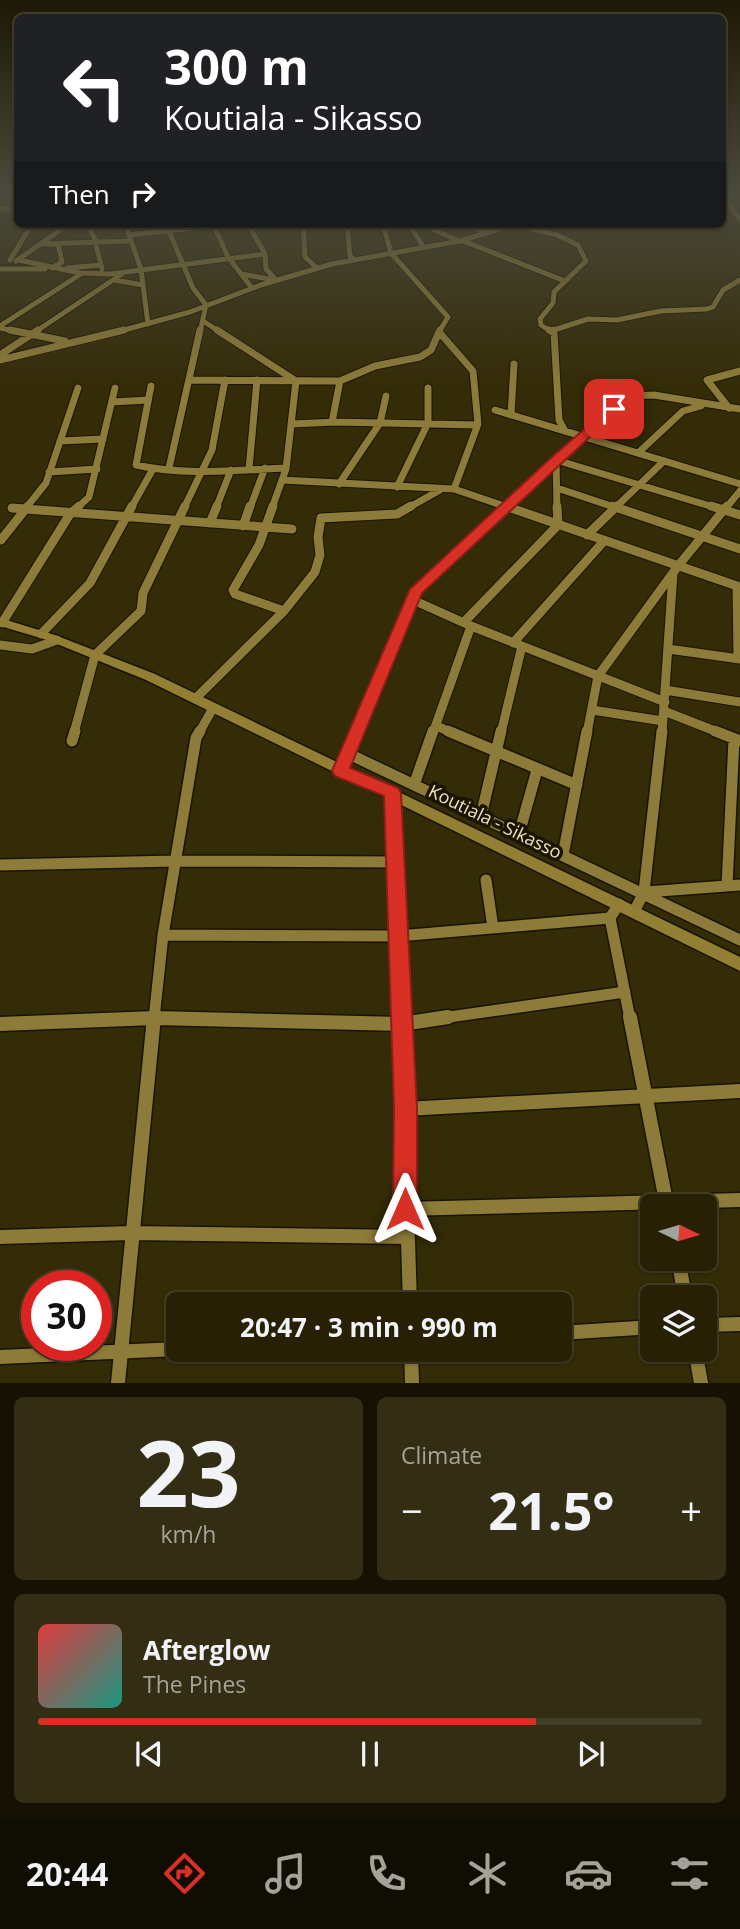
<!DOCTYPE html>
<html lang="en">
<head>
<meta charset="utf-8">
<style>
  :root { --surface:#272005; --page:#332d13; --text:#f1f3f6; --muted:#a4a39a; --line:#433e27; --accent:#d93025 }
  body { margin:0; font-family:"Open Sans",sans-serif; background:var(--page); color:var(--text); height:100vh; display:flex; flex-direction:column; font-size:26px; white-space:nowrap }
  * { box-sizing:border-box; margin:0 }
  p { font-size:23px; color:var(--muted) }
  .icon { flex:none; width:38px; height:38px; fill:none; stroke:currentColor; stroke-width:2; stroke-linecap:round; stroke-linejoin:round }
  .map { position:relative; height:1383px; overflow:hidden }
  .sheet { display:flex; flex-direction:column; gap:14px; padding:14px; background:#151203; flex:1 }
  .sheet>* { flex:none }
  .hud { position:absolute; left:14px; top:14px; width:712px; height:214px; border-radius:10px; box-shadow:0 2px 5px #0004,0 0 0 2px var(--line); background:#202124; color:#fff; overflow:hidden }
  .needle { width:46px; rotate:95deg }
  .buttons { position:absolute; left:640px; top:1194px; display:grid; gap:14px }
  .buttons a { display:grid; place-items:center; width:77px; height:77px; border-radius:10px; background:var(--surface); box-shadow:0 2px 5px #0004,0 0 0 2px var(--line); font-size:35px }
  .speed { position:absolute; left:21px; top:1270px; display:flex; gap:14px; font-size:35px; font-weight:700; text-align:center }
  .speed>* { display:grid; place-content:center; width:91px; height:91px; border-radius:50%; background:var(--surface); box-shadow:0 2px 5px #0004,0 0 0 2px var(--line); line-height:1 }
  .speed .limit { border:10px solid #d22; background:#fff; color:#111 }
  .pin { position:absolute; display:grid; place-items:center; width:60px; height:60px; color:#fff; margin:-30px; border-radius:14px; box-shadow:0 4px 10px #0006 }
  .me { position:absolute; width:77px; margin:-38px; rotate:0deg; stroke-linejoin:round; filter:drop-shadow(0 0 5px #0008) }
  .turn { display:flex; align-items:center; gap:24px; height:147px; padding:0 35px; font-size:32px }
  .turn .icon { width:91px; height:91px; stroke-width:2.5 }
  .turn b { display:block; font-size:49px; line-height:60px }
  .then { display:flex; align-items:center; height:66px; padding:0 35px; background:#0003; gap:14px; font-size:26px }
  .big { font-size:52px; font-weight:700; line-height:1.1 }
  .sheet .tile { flex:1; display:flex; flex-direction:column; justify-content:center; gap:10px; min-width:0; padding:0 24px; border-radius:10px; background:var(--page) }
  .sheet .dial { align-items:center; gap:0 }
  .dial b { font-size:91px; line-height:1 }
  .song { display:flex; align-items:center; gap:21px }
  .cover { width:84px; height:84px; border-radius:10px; background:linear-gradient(135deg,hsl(0 70% 55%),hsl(170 70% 35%)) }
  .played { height:7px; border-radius:4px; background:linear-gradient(90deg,var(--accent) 75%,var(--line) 75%) }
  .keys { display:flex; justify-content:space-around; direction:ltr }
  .heat { display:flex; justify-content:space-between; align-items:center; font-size:38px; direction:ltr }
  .sheet .tiles { flex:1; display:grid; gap:14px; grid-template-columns:1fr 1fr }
  .tile:last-child { grid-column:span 2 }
  .trip { position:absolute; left:166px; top:1292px; width:406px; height:70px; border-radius:10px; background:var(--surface); box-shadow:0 2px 5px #0004,0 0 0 2px var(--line); font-weight:700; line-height:70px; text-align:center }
  .dock { display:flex; height:112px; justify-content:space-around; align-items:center; background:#100d02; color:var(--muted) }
  .dock .icon { width:49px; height:49px }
  .dock .selected { color:var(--accent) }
  .dock b { font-size:32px; color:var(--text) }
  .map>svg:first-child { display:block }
</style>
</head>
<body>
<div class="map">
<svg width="740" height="1383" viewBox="0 0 740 1383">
  <rect width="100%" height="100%" fill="#342b07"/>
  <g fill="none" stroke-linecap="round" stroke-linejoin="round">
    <defs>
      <path id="minor-far4" d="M 723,195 L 740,220
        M 0,209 L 18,209
        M 87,224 L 94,237 L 102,269
        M 125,224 L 141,269 L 148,324
        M 166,224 L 193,288 L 206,305 L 200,332
        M 213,224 L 228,257 L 252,288
        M 248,224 L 265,254 L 266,269 L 276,280
        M 303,224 L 305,257 L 317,268
        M 347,224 L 350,256 L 353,259
        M 383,224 L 391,253 L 448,317 L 439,332
        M 409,224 L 424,248
        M 465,224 L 487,233
        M 513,225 L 557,235 L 578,245 L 586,261 L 554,292 L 553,303 L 540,319 L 541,325 L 552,332
        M 430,228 L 459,241
        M 129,235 L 232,224
        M 463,241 L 565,281
        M 43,244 L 129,241
        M 10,260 L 32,224
        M 19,260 L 80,273 L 110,274 L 265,254
        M 16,261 L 69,224
        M 52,268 L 62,262 L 58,244
        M 67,268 L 101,265
        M 0,269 L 45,269
        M 241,274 L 275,280
        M 114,280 L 143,285
        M 203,321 L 220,332
        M 0,326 L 81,274
        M 0,328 L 18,332
        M 551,331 L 588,319 L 617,320 L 661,311 L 707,309 L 713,307 L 723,290 L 740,280
        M 35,332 L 122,274
        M 117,332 L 190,312 L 261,285 L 332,264 L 460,241 L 516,224"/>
      <path id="minor-far3" d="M 10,330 L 65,341
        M 217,330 L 296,381 L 286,469 L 272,508
        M 440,330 L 439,332 L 473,371 L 478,424 L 454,489 L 510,508
        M 549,330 L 554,333 L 559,420 L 565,431
        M 551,331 L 554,330
        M 0,355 L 38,330
        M 0,360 L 124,330
        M 191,380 L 340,381 L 375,366 L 420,357 L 431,350 L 439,332
        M 151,386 L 136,465 C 184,476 237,470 286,468
        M 112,402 L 148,400
        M 729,408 L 707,380 L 740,371
        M 495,410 L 740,484
        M 511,415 L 514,364
        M 332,422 L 340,381
        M 291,424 L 336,422 L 477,425
        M 60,441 L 103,439
        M 638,453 L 683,411 L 701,406
        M 169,468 L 200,330
        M 249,469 L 257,380
        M 49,472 L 97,469
        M 282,480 L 454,489
        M 339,484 L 380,423 L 386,396
        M 397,487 L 428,423 L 428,388
        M 557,488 L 617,508
        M 26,508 L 46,483 L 78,388
        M 77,508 L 89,497 L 115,388
        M 131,508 L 153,469
        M 184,508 L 212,450 L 225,380
        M 216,508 L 231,470
        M 250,508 L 265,468
        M 408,508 L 440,490
        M 505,508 L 630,396 L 654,395 L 740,409
        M 557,508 L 556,460 L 717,508
        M 615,508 L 664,461
        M 726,508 L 740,491"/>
      <path id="minor-far2" d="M 273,506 L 259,545 L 233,590 L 235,594 L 284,611
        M 505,506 L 740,587
        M 612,506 L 740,549
        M 711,506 L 740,515
        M 12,508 L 292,529
        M 210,523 L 217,506
        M 243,526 L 250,506
        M 587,535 L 617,506
        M 1,540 L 28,506
        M 737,586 L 738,659
        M 413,600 L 471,626 L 665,702
        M 464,622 L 558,525 L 557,506
        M 2,623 L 70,514 L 79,506
        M 41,634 L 90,583 L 132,506
        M 513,643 L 604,541
        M 0,645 L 32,649 L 57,640
        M 668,649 L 740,659
        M 665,690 L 740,702
        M 196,698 L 284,611 L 315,572 L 320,555 L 318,537 L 321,518 L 397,514 L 411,506
        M 592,710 L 663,721
        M 664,711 L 720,733
        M 437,726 L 452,733
        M 74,733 L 95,655 L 141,611 L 143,593 L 185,506
        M 199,733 L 213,708
        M 357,733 L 415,592 L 506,506
        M 433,733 L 471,626
        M 501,733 L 522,646
        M 587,733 L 598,676 L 678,566 L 727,506
        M 662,733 L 673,573"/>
      <path id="minor-far1" d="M 448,731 L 577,785
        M 715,731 L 740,741
        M 72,741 L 75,731
        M 349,754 L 740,940
        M 341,771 L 357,731
        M 414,785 L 433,731
        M 392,793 L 401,1019
        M 481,816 L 501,731
        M 519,834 L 537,770
        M 563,855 L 587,731
        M 0,865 L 175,861 L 396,862
        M 486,880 L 493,928
        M 727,886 L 734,739
        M 646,892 L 740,885
        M 634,912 L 644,892 L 662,731
        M 610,918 L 630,1019
        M 163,935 L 398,936 L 610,918 L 619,904
        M 124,1019 L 205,1019
        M 154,1019 L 163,935 L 196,738 L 200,731
        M 435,1019 L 625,992"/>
      <path id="minor" d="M 401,1017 L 410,1304
        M 630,1017 L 667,1206
        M 0,1024 L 155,1018 L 402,1024 L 448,1017
        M 405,1109 L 740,1091
        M 405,1209 L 740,1200
        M 0,1237 L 131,1233 L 408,1237
        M 678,1258 L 685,1297
        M 705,1325 L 740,1324
        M 560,1333 L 653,1327
        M 411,1349 L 412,1383
        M 695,1349 L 701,1383
        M 0,1357 L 178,1349
        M 118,1383 L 154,1017"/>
      <path id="major" d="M 0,618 L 55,635 L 155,674 L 740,957 L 740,971 L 146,680 L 47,640 L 0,626 Z"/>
    </defs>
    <!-- minor-far4 casing -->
    <use href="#minor-far4" stroke="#191402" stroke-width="7"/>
    <!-- minor-far3 casing -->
    <use href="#minor-far3" stroke="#191402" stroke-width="9"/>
    <!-- minor-far2 casing -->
    <use href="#minor-far2" stroke="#191402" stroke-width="11"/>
    <!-- minor-far1 casing -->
    <use href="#minor-far1" stroke="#191402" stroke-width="14"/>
    <!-- minor casing -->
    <use href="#minor" stroke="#191402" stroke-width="17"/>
    <!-- major casing -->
    <use href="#major" stroke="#191402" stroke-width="3"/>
    <!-- minor-far4 -->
    <use href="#minor-far4" stroke="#8d7b39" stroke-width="5"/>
    <!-- minor-far3 -->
    <use href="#minor-far3" stroke="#8d7b39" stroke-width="7"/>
    <!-- minor-far2 -->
    <use href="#minor-far2" stroke="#8d7b39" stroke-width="9"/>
    <!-- minor-far1 -->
    <use href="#minor-far1" stroke="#8d7b39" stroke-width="11"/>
    <!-- minor -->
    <use href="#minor" stroke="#8d7b39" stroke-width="14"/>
    <!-- major -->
    <use href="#major" fill="#927f33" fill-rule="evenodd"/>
  </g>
  <!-- sky -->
  <linearGradient id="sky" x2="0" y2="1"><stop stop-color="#1d1804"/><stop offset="0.5" stop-color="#4a4a3c"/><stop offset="1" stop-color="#4a4a3c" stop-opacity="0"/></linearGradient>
  <rect width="740" height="386" fill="url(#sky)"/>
  <!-- route -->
  <path fill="#d93025" stroke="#8d1f18" stroke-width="2" d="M 610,407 L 620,409 L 422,593 L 350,768 L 398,788 L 401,793 L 417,1109 L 417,1209 L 414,1217 L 405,1221 L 397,1217 L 393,1209 L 394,1109 L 384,796 L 335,776 L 332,771 L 410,589 L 552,457 Z"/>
  <g text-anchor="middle" stroke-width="7" stroke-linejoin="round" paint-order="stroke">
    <!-- street labels -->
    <g font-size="18" fill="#ece3c2" stroke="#1b1400">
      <text transform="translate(495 822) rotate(26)" y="6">Koutiala - Sikasso</text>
    </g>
  </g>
</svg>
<div class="buttons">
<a><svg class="needle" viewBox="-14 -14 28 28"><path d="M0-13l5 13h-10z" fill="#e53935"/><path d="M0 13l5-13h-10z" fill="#a4a39a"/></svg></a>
<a><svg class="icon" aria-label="layers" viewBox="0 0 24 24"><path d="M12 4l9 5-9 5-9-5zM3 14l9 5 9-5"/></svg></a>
</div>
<div class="speed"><div class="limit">30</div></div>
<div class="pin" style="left:614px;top:409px;background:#d93025"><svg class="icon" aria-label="arrive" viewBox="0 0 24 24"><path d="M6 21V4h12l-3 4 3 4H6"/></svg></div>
<svg class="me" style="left:405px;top:1209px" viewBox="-20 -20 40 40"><path d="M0-17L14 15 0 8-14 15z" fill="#d93025" stroke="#fff" stroke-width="4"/></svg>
<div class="trip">20:47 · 3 min · 990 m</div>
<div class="hud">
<div class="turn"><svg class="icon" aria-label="left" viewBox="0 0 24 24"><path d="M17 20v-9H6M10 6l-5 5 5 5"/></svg><div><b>300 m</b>Koutiala - Sikasso</div></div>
<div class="then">Then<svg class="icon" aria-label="right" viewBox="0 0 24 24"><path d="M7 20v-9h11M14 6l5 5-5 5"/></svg></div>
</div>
</div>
<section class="sheet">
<div class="tiles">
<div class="tile dial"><b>23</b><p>km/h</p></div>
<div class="tile"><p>Climate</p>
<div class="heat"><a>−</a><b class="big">21.5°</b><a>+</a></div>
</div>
<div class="tile">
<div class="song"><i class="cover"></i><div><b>Afterglow</b><p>The Pines</p></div></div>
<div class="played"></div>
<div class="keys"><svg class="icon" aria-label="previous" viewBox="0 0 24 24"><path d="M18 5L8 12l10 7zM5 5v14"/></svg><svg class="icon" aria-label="pause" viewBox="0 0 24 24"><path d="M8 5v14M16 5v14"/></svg><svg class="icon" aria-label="next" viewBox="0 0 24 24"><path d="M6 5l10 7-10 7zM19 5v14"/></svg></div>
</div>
</div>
</section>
<nav class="dock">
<b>20:44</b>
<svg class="icon selected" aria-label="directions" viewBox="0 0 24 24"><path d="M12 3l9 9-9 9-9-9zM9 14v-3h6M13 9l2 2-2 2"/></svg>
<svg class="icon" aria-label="music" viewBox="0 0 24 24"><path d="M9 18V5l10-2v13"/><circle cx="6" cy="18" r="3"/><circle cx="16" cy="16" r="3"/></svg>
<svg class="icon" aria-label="phone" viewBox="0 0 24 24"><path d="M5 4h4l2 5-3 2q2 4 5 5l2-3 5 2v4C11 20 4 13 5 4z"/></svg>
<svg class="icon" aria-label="climate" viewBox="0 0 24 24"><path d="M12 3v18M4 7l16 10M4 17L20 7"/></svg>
<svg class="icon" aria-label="car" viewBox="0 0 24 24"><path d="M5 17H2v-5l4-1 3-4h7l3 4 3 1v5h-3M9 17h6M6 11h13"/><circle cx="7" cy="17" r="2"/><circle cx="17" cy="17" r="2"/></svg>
<svg class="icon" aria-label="filters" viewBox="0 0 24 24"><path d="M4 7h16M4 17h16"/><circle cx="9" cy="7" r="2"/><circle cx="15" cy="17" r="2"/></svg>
</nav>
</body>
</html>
